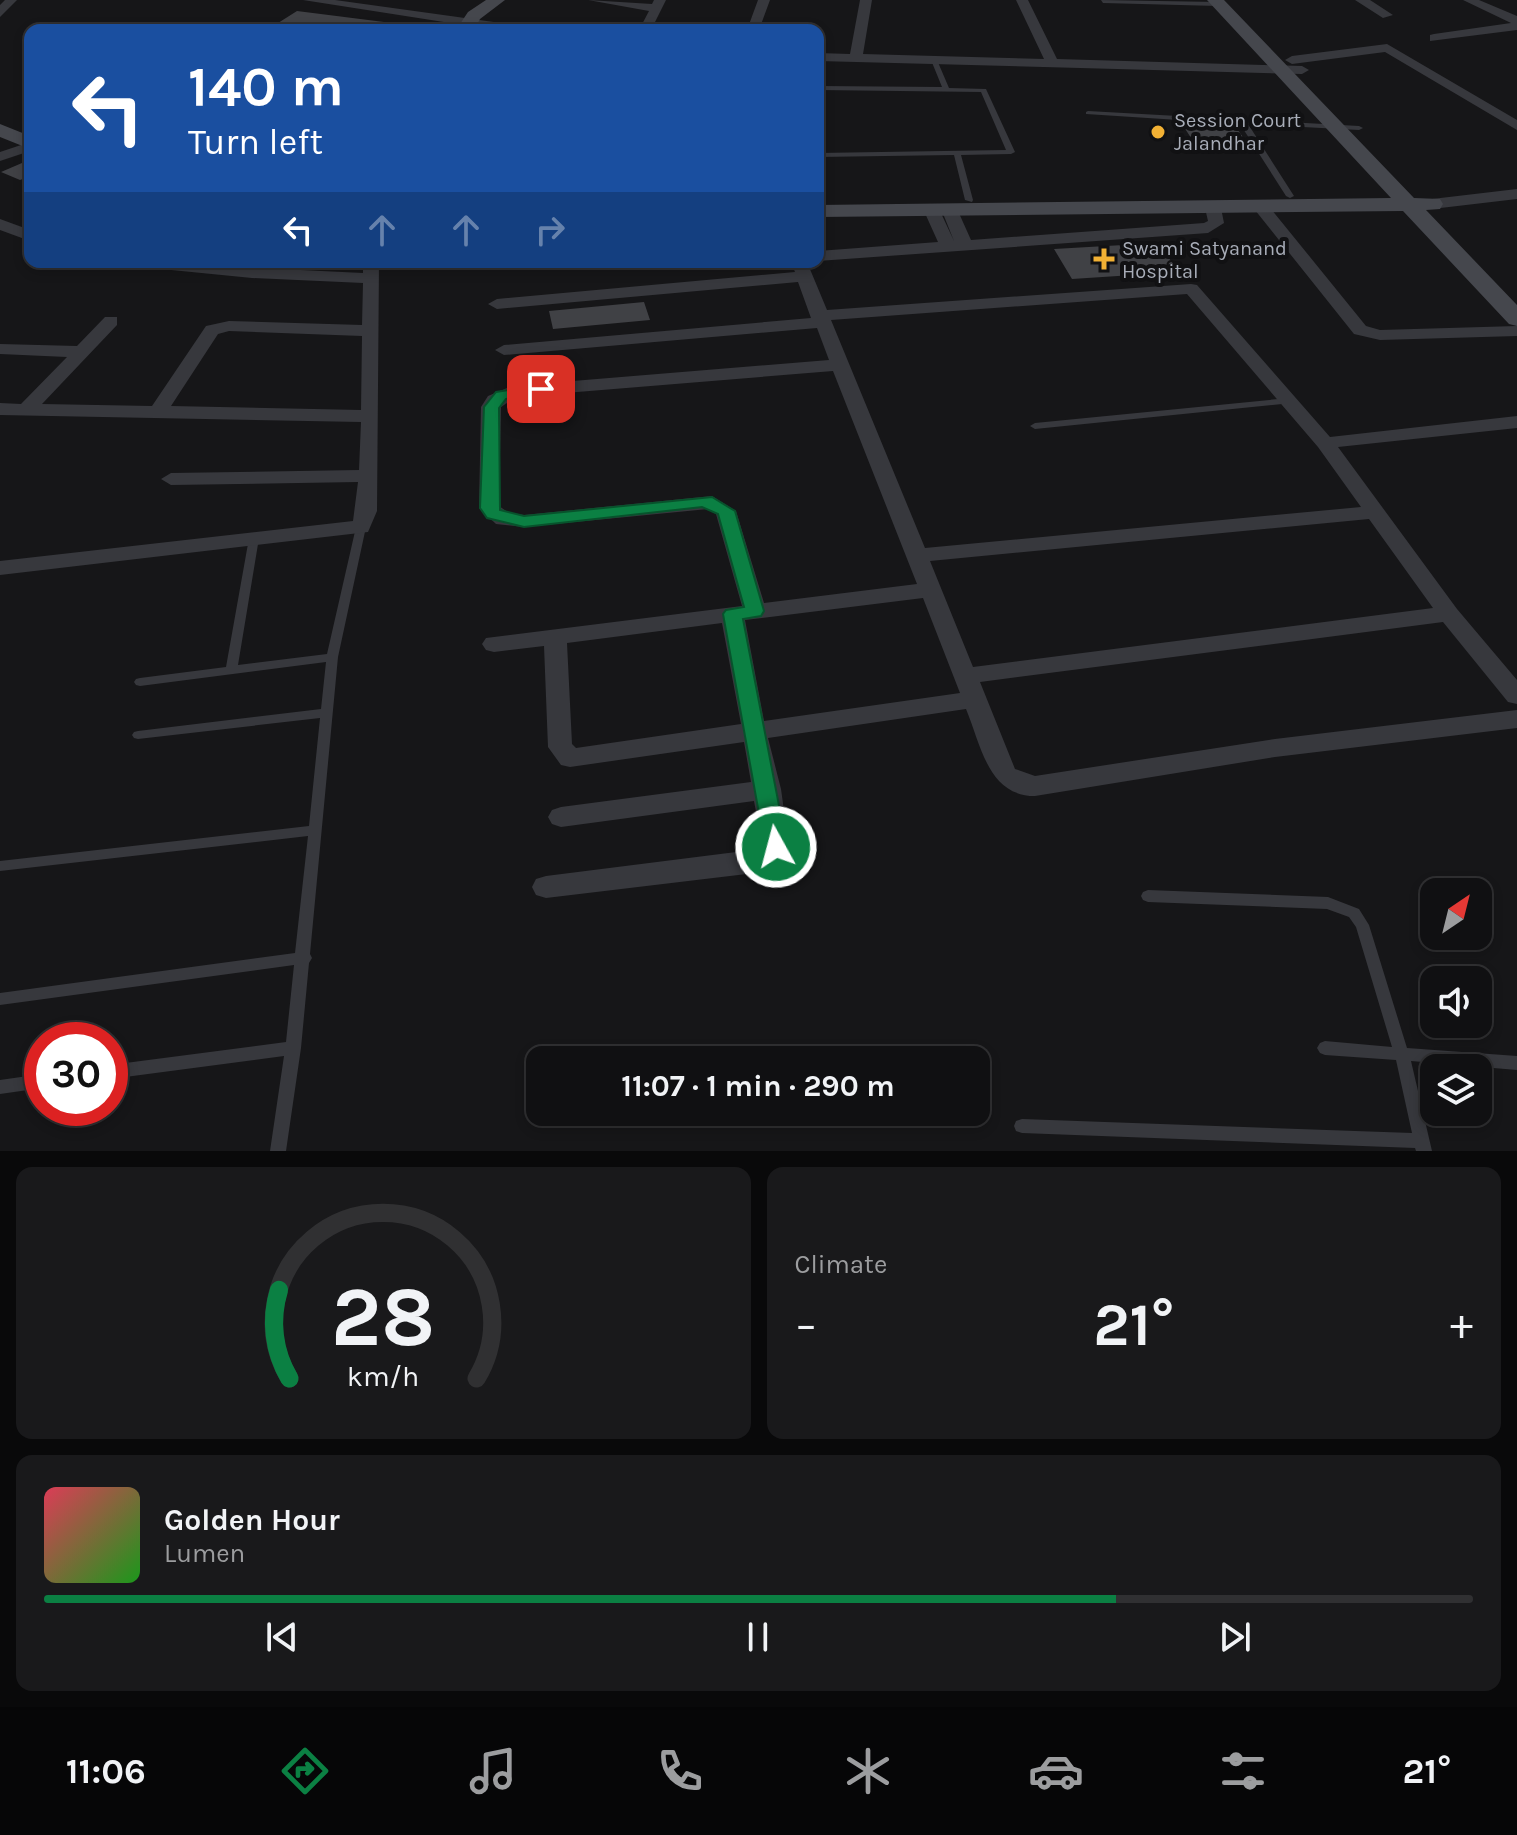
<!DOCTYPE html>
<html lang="en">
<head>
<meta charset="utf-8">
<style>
  :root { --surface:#101012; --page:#19191b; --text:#f1f3f6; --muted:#9c9d9f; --line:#303032; --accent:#0b8043 }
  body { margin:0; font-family:Karla,sans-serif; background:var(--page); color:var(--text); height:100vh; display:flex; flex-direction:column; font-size:30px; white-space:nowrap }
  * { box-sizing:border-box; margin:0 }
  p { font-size:26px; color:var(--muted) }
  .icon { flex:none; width:44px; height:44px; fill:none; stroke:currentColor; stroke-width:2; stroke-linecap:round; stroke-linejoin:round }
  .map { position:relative; height:1151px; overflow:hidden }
  .drawer { display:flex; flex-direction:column; gap:16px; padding:16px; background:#09090a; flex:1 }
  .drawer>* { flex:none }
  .top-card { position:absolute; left:24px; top:24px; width:800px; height:244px; border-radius:16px; box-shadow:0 4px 12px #0003,0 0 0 2px var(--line); background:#1a4fa0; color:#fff; overflow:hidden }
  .needle { width:52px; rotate:35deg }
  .tools { position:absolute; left:1420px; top:878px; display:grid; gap:16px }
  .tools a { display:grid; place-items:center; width:72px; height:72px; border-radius:16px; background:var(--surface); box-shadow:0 4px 12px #0003,0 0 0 2px var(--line); font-size:40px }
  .speed { position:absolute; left:24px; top:1022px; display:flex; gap:16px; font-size:40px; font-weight:700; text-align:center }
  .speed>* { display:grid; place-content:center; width:104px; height:104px; border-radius:50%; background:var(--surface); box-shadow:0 4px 12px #0003,0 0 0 2px var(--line); line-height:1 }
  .speed .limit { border:12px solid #d22; background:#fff; color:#111 }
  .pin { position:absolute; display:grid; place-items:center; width:68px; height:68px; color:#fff; margin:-34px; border-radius:16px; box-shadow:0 4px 12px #0006 }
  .me { position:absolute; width:88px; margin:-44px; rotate:353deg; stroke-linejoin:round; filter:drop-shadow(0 0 6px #0008) }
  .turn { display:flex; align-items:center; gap:28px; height:168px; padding:0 32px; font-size:36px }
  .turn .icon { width:104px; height:104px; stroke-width:2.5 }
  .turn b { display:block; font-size:56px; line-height:68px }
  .lanes { display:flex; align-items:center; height:76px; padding:0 32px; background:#0003; justify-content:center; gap:40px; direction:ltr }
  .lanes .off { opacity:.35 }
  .big { font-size:60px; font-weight:700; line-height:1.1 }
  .drawer .widget { flex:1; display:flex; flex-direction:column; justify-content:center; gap:12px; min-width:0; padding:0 28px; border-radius:16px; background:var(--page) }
  .drawer .dial { align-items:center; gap:0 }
  .dial svg { height:208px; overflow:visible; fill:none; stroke:var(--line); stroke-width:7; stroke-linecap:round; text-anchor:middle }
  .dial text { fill:var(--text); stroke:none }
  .song { display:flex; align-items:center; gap:24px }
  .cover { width:96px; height:96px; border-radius:12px; background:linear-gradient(135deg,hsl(350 70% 55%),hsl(120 70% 35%)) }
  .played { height:8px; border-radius:4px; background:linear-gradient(90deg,var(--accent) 75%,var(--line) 75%) }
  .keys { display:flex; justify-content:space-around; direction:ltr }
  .heat { display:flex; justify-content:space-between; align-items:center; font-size:44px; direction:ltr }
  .drawer .tiles { flex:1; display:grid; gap:16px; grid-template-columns:1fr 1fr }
  .widget:last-child { grid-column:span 2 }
  .trip { position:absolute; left:526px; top:1046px; width:464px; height:80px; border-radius:16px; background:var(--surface); box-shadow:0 4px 12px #0003,0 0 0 2px var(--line); font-weight:700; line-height:80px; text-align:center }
  .menu { display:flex; height:128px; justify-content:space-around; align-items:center; background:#060607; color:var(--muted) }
  .menu .icon { width:56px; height:56px }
  .menu .selected { color:var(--accent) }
  .menu b { font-size:36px; color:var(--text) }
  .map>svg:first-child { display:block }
</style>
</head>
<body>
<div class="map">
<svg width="1517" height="1151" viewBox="0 0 1517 1151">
  <rect width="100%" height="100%" fill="#161618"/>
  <!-- building -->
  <path fill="#404145" d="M 297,11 L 384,22 L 373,30 L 267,30 Z
    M 1233,123 L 1247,143 L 1195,144 L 1182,124 Z
    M 22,163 L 30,166 L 30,176 L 20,180 L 1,172 Z
    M 1158,243 L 1179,272 L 1072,279 L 1054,249 Z
    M 644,302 L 650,320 L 553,329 L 549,311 Z"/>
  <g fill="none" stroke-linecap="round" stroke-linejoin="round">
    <!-- lane -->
    <path fill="#37383d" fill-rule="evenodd" d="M 1101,0 L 1218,2 L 1221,4 L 1218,6 L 1103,3 Z
      M 934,58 L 937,60 L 949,88 L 986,89 L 1015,152 L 1011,154 L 961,155 L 973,200 L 972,202 L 965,200 L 954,155 L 818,157 L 818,153 L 1006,150 L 981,92 L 818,90 L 818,86 L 942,87 L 931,60 Z
      M 1088,111 L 1359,126 L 1363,128 L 1359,130 L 1248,124 L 1294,196 L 1290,198 L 1286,196 L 1240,124 L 1086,114 L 1086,112 Z
      M 1289,398 L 1292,399 L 1294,401 L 1292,403 L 1035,429 L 1030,426 L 1035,423 Z
      M 361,524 L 366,527 L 338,657 L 310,954 L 312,958 L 309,963 L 301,1048 L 286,1151 L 270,1151 L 284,1056 L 110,1079 L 110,1065 L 286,1042 L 294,965 L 0,1005 L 0,993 L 295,953 L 308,836 L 0,871 L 0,861 L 309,826 L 320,718 L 138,739 L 134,738 L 132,735 L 134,732 L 138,731 L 321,709 L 326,662 L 140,686 L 136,685 L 134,682 L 136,679 L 140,678 L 226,667 L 249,538 L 254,535 L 259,538 L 238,665 L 327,654 L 356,527 Z
      M 1148,890 L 1328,897 L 1359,909 L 1369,925 L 1407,1048 L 1517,1056 L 1517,1070 L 1411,1061 L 1432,1151 L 1416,1151 L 1415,1148 L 1022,1133 L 1016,1131 L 1014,1126 L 1016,1121 L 1022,1119 L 1412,1133 L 1396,1060 L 1325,1055 L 1320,1053 L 1317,1048 L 1320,1043 L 1325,1041 L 1392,1047 L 1356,927 L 1349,917 L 1327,909 L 1148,902 L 1143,900 L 1141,896 L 1143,892 Z
      M 42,1074 L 42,1088 L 0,1094 L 0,1080 Z"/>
    <!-- street -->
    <path fill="#37383d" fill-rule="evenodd" d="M 5,0 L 17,0 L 0,17 L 0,5 Z
      M 303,0 L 335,0 L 522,26 L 528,30 L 495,30 Z
      M 588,0 L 652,4 L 654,0 L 666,0 L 651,30 L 639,30 L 649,11 Z
      M 758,0 L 770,0 L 759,30 L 747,30 Z
      M 860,0 L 872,0 L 863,54 L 1044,59 L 1016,0 L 1028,0 L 1057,59 L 1302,66 L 1309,70 L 1302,74 L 818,61 L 818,53 L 850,54 Z
      M 1355,0 L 1370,0 L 1393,15 L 1383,18 Z
      M 1463,0 L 1479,0 L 1517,16 L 1517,30 L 1430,41 L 1430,35 L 1434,34 L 1511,23 Z
      M 1387,44 L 1517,120 L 1517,130 L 1385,52 L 1292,64 L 1285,60 L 1292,56 Z
      M 30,142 L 30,151 L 0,161 L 0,152 Z
      M 1517,189 L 1517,199 L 1432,209 L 1424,204 L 1432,199 Z
      M 1213,203 L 1221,208 L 1224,223 L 1208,233 L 818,261 L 818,251 L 938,242 L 924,211 L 932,206 L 940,211 L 954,241 L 942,211 L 950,206 L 958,211 L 971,240 L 1204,223 L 1208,221 L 1205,208 Z
      M 1255,204 L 1267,204 L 1366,326 L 1380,330 L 1517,326 L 1517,336 L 1380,340 L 1354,334 L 1255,210 Z
      M 0,219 L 30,230 L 30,241 L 0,230 Z
      M 133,262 L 363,273 L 363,262 L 379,262 L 377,511 L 368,532 L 0,575 L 0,561 L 353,521 L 358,482 L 171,485 L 161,479 L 171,473 L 359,470 L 361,422 L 0,415 L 0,403 L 21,404 L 67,357 L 0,354 L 0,344 L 77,346 L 105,317 L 117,317 L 117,325 L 42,404 L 152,406 L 206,326 L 229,321 L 362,325 L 363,283 L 252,278 L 141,267 ZM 229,331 L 362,336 L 361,410 L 171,406 L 218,334 Z
      M 791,262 L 807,262 L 827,310 L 1191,284 L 1197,285 L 1330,437 L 1517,416 L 1517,428 L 1338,447 L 1457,609 L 1517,680 L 1517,704 L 1508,702 L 1443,622 L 980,682 L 1015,769 L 1035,776 L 1275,739 L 1517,710 L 1517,728 L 1275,757 L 1035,796 C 988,796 981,745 966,709 L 768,738 L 781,789 L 789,847 L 778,863 L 755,873 L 546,898 L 536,895 L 532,887 L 536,879 L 546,876 L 760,849 L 762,845 L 754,801 L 561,827 L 552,824 L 548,817 L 552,810 L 561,807 L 751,782 L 744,742 L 570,767 L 561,765 L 548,747 L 544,646 L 494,652 L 486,650 L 482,644 L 486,638 L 742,606 L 716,514 L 708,509 L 524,527 L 496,524 L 479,508 L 481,407 L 488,396 L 512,386 L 829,360 L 817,328 L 504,355 L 495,350 L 504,345 L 811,318 L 798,282 L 497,309 L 488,304 L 497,299 L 795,272 ZM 1187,294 L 1318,447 L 1361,507 L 925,548 L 831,320 ZM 833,371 L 917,584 L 764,603 L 736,511 L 712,496 L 524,515 L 509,513 L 499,506 L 501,407 L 516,397 ZM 1369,519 L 1433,608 L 973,667 L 930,561 ZM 923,598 L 960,693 L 764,721 L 745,620 ZM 722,623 L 741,724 L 576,748 L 572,744 L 567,643 Z"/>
    <!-- secondary -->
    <path fill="#45474d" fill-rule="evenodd" d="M 486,0 L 505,0 L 480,19 L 474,30 L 456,30 L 468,12 Z
      M 1207,0 L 1224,0 L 1414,198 L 1440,199 L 1443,204 L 1440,209 L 1426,210 L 1517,305 L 1517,326 L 1509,324 L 1403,211 L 818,217 L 818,205 L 1391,198 Z
      M 0,124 L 30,136 L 30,149 L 0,137 Z"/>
  </g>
  <!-- route -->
  <path fill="#0b8043" stroke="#07532c" stroke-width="2" d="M 541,385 L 547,386 L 547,392 L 506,399 L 499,408 L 500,510 L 524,516 L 712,497 L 735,511 L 764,611 L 761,616 L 743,619 L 787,847 L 784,853 L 769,853 L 765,847 L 723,614 L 726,610 L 744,607 L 718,514 L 702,507 L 524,527 L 487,518 L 480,508 L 484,407 L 496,392 Z"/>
  <!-- markers -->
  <g fill="#f2b134" stroke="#111113" stroke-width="3">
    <circle cx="1158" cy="132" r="8"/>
    <path d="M1100 247h8v8h8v8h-8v8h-8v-8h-8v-8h8z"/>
  </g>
  <g text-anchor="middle" stroke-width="8" stroke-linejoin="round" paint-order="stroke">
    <!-- far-poi labels -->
    <g font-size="20" fill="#a8adb8" stroke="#111113" text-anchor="start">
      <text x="1174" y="127">Session Court<tspan x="1174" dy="23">Jalandhar</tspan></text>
      <text x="1122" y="255">Swami Satyanand<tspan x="1122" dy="23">Hospital</tspan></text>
    </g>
  </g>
</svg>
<div class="tools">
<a><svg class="needle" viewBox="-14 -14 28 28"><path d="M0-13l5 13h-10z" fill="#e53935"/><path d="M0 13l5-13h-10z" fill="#9c9d9f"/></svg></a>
<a><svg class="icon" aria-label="sound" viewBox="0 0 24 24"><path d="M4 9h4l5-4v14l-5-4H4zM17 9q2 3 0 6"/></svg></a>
<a><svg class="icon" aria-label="layers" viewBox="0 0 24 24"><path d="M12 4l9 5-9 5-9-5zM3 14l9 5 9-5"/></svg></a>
</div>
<div class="speed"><div class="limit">30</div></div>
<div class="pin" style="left:541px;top:389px;background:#d93025"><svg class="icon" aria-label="arrive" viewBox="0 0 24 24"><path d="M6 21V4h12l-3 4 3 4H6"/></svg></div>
<svg class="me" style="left:776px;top:847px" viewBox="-20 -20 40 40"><circle r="17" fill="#0b8043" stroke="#fff" stroke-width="3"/><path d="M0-11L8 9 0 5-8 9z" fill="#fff"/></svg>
<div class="trip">11:07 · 1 min · 290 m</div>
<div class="top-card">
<div class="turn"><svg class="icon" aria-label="left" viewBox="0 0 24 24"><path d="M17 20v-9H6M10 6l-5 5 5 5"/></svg><div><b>140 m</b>Turn left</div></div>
<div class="lanes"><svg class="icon" aria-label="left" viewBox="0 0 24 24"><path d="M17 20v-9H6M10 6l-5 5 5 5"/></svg><svg class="icon off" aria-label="ahead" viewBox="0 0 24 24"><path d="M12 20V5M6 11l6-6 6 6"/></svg><svg class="icon off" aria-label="ahead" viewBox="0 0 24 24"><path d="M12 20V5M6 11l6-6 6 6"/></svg><svg class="icon off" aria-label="right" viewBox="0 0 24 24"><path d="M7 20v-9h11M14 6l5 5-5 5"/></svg></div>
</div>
</div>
<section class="drawer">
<div class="tiles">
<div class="widget dial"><svg viewBox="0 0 100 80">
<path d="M14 69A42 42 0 1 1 86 69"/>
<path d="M14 69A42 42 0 0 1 10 35" stroke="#0b8043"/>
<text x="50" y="56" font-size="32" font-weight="700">28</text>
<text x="50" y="72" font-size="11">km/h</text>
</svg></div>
<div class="widget"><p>Climate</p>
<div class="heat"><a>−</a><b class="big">21°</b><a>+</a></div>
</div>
<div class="widget">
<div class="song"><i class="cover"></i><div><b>Golden Hour</b><p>Lumen</p></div></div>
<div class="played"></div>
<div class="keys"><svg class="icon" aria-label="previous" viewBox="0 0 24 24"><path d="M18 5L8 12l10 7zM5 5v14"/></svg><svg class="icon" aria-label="pause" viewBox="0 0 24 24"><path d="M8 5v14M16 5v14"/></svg><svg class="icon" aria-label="next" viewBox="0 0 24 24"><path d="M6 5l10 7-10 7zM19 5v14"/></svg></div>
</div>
</div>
</section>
<nav class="menu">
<b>11:06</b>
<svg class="icon selected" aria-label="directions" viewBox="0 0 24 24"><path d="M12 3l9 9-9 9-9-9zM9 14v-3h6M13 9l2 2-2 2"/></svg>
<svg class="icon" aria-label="music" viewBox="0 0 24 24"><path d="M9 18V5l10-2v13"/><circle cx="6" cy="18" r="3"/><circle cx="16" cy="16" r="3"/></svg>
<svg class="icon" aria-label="phone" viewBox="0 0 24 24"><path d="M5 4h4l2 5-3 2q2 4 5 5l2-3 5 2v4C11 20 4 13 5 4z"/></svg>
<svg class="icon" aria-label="climate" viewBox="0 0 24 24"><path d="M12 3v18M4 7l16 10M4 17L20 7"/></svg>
<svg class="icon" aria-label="car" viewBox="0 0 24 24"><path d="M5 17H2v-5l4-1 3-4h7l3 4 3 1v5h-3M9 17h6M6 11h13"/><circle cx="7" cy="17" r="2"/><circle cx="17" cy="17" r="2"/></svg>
<svg class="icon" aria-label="filters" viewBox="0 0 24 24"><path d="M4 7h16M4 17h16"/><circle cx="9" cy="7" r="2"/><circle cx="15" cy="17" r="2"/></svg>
<b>21°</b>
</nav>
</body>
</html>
